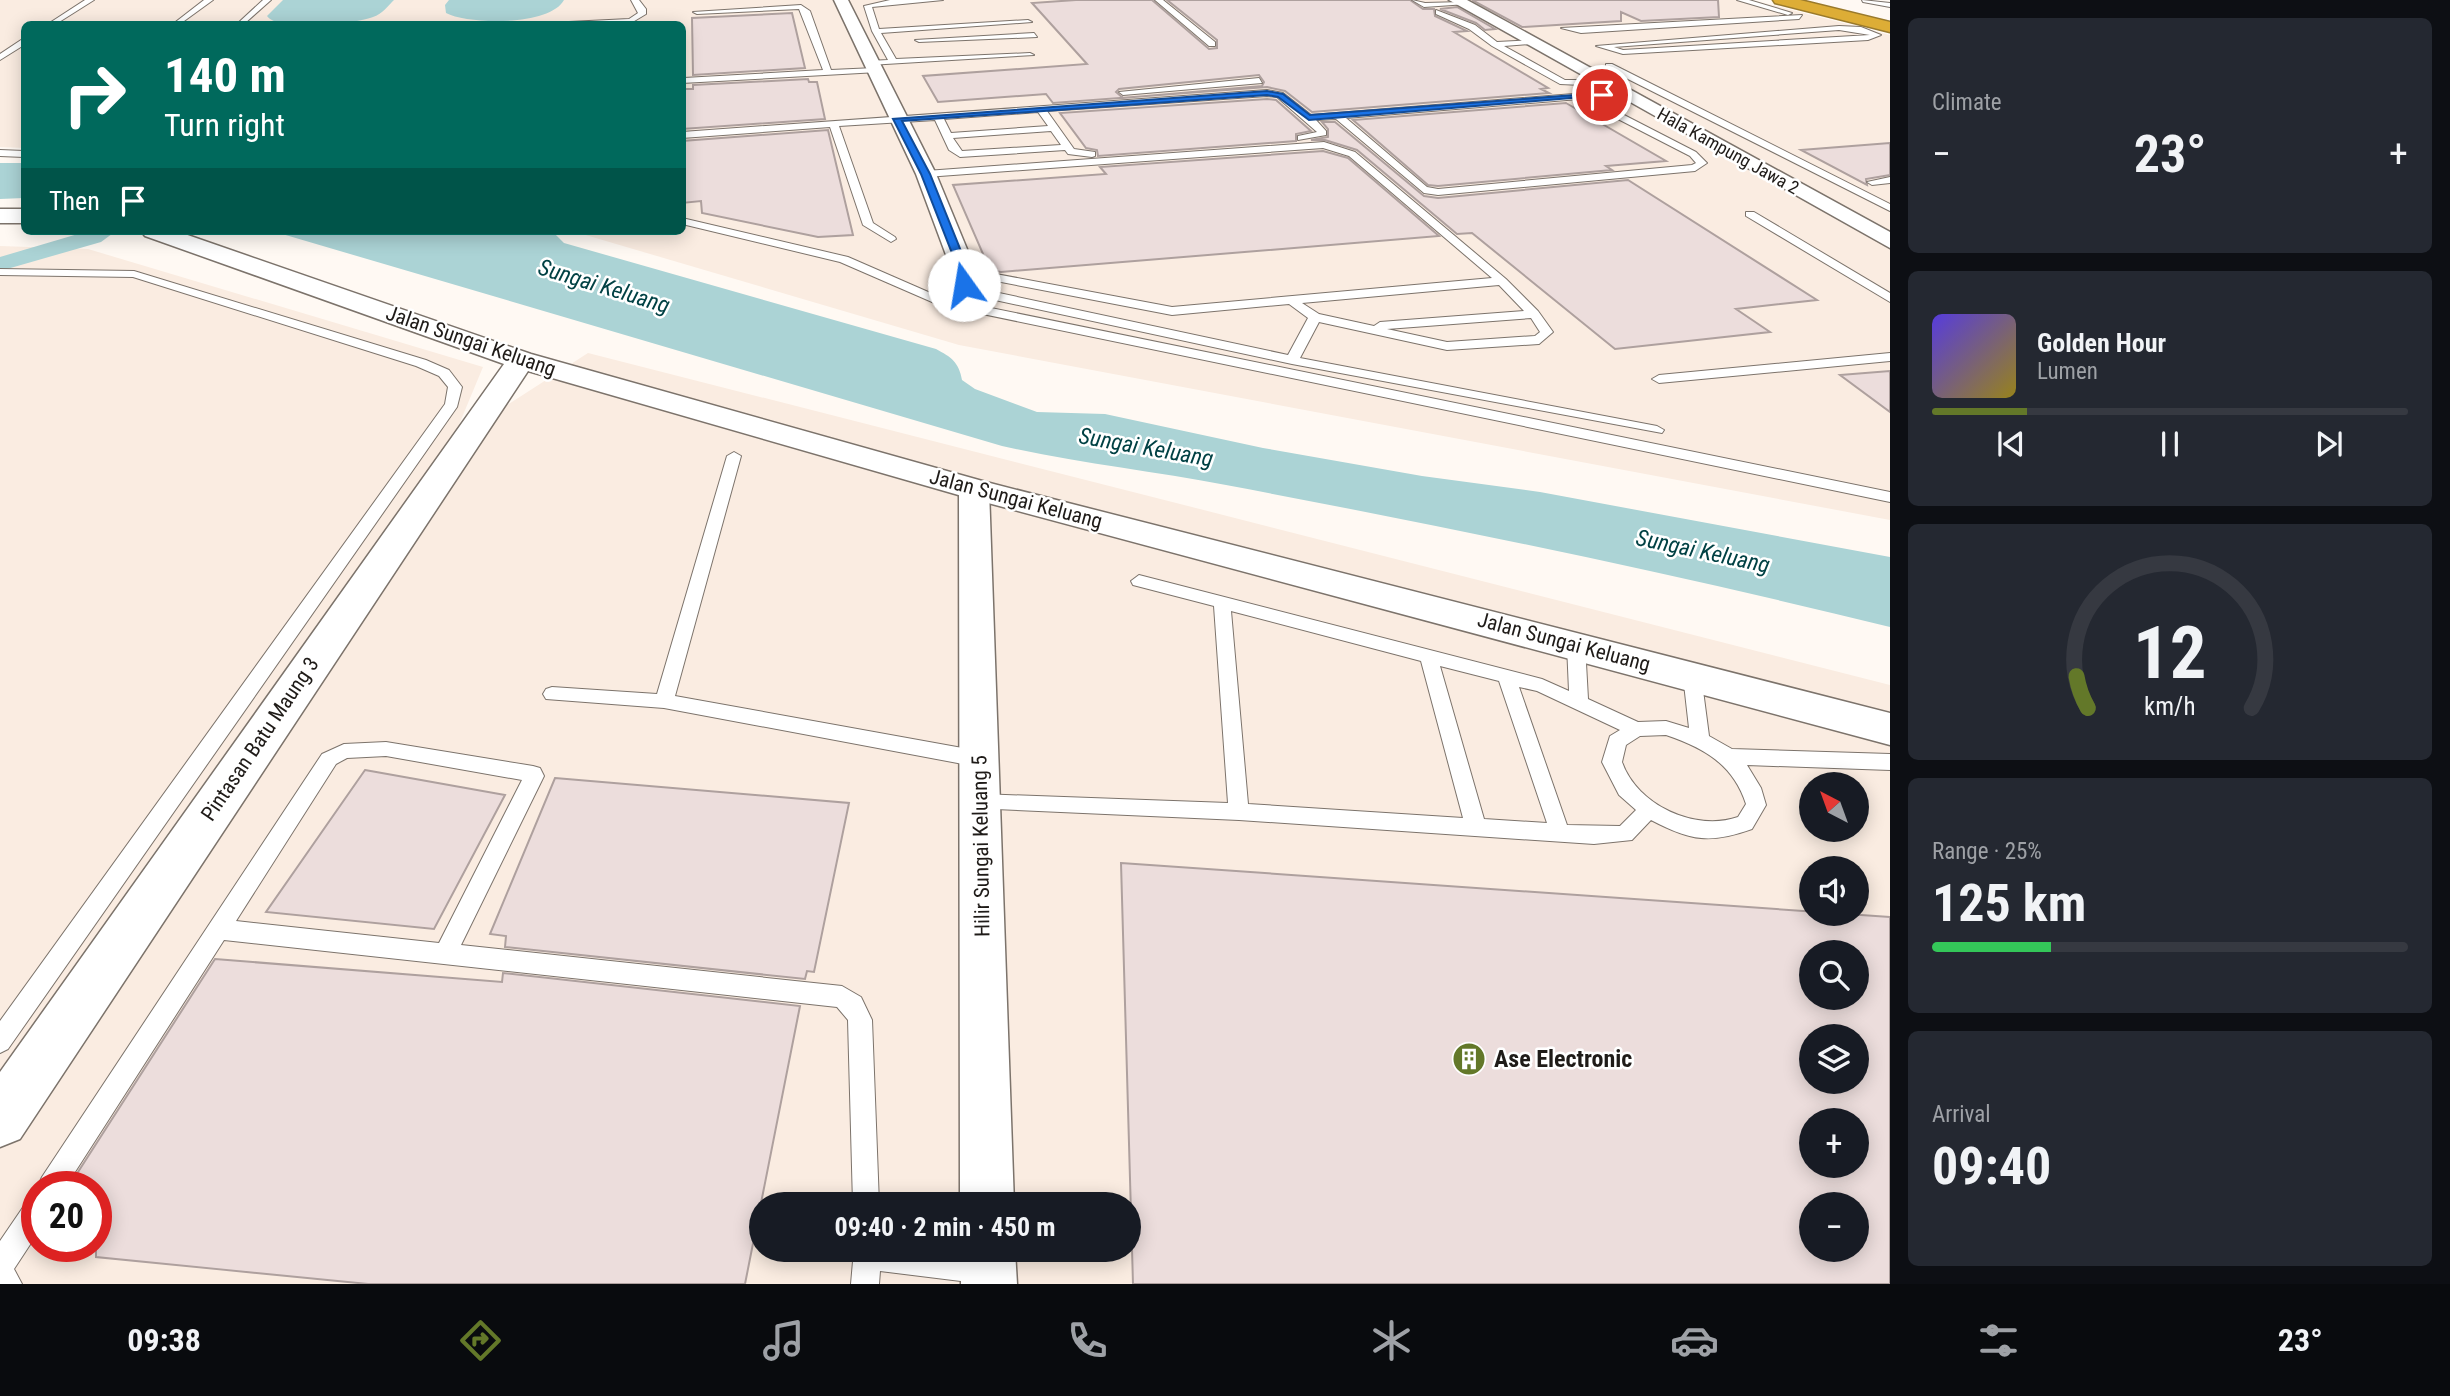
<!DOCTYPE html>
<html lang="en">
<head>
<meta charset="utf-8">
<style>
  :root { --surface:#171b24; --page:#242831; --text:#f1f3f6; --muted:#9ea1a6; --line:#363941; --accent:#637829 }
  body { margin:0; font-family:"Roboto Condensed",sans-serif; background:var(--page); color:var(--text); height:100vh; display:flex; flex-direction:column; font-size:26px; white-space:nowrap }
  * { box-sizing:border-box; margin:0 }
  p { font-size:23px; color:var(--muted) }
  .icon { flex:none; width:38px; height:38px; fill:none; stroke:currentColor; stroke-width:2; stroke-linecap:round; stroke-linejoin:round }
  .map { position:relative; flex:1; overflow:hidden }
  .sheet { display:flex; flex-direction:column; gap:18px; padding:18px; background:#0d0f14; width:560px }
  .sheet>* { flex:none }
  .top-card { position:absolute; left:21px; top:21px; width:665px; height:214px; border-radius:10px; box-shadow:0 4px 18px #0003; background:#00695c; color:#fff; overflow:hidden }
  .needle { width:46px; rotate:319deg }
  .controls { position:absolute; left:1799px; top:772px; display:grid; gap:14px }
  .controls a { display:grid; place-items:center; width:70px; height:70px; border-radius:50%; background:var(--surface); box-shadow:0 4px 18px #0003; font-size:35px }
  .speed { position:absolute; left:21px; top:1171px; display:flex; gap:14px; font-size:35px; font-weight:700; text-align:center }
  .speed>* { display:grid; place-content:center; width:91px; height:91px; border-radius:50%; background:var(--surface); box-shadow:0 4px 18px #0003; line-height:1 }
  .speed .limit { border:10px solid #d22; background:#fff; color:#111 }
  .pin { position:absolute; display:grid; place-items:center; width:60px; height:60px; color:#fff; margin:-30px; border:4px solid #fff; border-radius:50%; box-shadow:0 2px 7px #0007 }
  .me { position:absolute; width:77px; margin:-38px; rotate:347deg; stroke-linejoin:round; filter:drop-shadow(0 0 5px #0008) }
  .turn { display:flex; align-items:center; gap:24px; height:147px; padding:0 28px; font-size:32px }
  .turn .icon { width:91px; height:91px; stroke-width:2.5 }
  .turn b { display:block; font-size:49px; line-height:60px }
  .then { display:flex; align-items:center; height:66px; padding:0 28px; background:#0003; gap:14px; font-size:26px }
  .big { font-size:52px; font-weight:700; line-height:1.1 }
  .sheet .card { flex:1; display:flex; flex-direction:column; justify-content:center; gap:10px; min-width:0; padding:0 24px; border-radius:10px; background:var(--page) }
  .sheet .dial { align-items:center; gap:0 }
  .dial svg { height:182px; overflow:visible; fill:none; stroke:var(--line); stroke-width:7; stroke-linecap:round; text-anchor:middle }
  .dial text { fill:var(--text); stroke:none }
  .song { display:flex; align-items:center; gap:21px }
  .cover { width:84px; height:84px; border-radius:10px; background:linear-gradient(135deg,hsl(250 70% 55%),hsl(50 70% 35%)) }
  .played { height:7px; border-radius:4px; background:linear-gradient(90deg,var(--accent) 20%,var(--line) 20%) }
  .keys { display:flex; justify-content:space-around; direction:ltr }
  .heat { display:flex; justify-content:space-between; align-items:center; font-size:38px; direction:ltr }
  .charge { height:10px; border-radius:5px; background:linear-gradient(90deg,#34c759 25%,var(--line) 0) }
  .trip { position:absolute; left:749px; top:1192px; width:392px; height:70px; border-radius:35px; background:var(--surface); box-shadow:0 4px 18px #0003; font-weight:700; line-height:70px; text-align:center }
  .dock { display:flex; height:112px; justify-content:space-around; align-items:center; background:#090b0e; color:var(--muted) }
  .dock .icon { width:49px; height:49px }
  .dock .on { color:var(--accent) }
  .dock b { font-size:32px; color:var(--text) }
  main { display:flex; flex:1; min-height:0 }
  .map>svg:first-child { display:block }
</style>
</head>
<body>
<main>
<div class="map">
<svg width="1890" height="1284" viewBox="0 0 1890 1284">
  <rect width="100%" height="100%" fill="#fff9f3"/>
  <!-- built -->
  <path fill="#faece1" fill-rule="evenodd" d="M 0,0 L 1752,0 L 1890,35 L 1890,520 L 959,345 L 572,231 L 682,231 L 682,24 L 24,24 L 24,148 L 0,147 Z
    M 0,246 L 88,249 L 483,367 L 453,439 L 156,850 L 0,1073 Z
    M 588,353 L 1890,685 L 1890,1284 L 0,1284 L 0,1132 L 501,409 ZM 1811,784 L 1857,784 L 1857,830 L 1811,830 ZM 1811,868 L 1857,868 L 1857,914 L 1811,914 ZM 1811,952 L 1857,952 L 1857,998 L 1811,998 ZM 1811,1036 L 1857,1036 L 1857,1082 L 1811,1082 ZM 1811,1120 L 1857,1120 L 1857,1166 L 1811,1166 ZM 37,1186 L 96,1186 L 96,1246 L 37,1246 ZM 761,1204 L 1129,1204 L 1129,1250 L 761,1250 ZM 1811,1204 L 1857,1204 L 1857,1250 L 1811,1250 Z"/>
  <!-- water -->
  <path fill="#abd3d5" d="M 283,0 L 394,0 C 388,6 382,14 373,17 C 355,24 279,33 267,16 Z
    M 449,0 L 564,0 C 550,26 469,25 446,13 L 445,5 Z
    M 0,163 L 24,163 L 24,198 L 0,199 Z
    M 272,231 L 552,231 L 564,243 L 936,349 C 951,357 959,362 962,380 L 975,389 L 1037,412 L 1105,414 L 1263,448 L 1422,476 L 1540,492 L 1890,557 L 1890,627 C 1671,573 1448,527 1226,485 C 1152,471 1076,463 1002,446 Z"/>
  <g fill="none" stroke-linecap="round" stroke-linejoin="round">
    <!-- canal -->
    <path fill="#abd3d5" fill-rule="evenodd" d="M 88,231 L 116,231 L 101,242 L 0,271 L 0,257 Z"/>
  </g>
  <!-- building -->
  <path fill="#ecdddc" stroke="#aea09e" stroke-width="2" fill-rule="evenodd" d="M 1076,0 L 1152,0 L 1209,49 L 1217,48 L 1217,40 L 1167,0 L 1410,0 L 1423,9 L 1434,9 L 1435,16 L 1467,31 L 1454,32 L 1548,88 L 1541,89 L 1549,93 L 1312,112 L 1285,91 L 1267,87 L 1053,103 L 1046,94 L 938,102 L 923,76 L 1087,64 L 1032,3 ZM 1259,75 L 1264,82 L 1262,86 L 1123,98 L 1116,92 L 1119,89 Z
    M 1472,0 L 1718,0 L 1719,17 L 1641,21 L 1621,12 L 1621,21 L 1522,27 Z
    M 1457,7 L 1495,29 L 1485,30 L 1476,23 L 1440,9 Z
    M 792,13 L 805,68 L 693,75 L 692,18 Z
    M 808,79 L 809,82 L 817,82 L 825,119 L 682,129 L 682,89 L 693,89 L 693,85 Z
    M 1267,99 L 1276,100 L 1311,131 L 1296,134 L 1296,141 L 1098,156 L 1097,150 L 1086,148 L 1060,113 Z
    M 1566,103 L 1666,161 L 1606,166 L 1612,170 L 1438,186 L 1428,185 L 1353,120 Z
    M 1322,122 L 1335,122 L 1424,196 L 1438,198 L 1628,180 L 1817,300 L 1736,309 L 1770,332 L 1615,349 L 1472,233 L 1457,234 L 1357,150 L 1325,140 L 1311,140 L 1328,137 L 1328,129 Z
    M 828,130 L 853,235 L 818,237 L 702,213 L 701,201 L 682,203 L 682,141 Z
    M 1890,143 L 1890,175 L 1866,179 L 1867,185 L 1801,150 Z
    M 1323,151 L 1348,158 L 1439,236 L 1001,272 L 990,270 L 953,185 L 1106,174 L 1100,167 Z
    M 1890,371 L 1890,412 L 1840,375 Z
    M 365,770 L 505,795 L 434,929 L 266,912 Z
    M 555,778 L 849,803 L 814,972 L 807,971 L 805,979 L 505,947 L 506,936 L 490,934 Z
    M 1121,863 L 1890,917 L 1890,1284 L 1133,1284 ZM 1811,952 L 1857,952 L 1857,998 L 1811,998 ZM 1811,1036 L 1857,1036 L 1857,1082 L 1811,1082 ZM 1811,1120 L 1857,1120 L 1857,1166 L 1811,1166 ZM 1811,1204 L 1857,1204 L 1857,1250 L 1811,1250 Z
    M 215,959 L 502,982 L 503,973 L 800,1006 L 745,1284 L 368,1284 L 96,1257 L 96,1186 L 69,1186 Z"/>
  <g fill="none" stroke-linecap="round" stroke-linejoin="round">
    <defs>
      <path id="lane" d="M 85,0 L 94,0 L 56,24 L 48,24 Z
        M 204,0 L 213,0 L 180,24 L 173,24 Z
        M 263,0 L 271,0 L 244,24 L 237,24 Z
        M 631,0 L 639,0 L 646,9 L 646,14 L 631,23 L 529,24 L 629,19 L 638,13 Z
        M 890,0 L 943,0 L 872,7 L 879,29 L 1028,20 L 1032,22 L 881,33 L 896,59 L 1030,53 L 1034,55 L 869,65 L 869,61 L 888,60 L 872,31 L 864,6 Z
        M 1155,0 L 1163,0 L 1215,42 L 1215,46 L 1209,46 Z
        M 1412,0 L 1425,3 L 1463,2 L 1467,4 L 1424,7 Z
        M 1737,0 L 1749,0 L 1792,13 L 1788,15 Z
        M 1862,0 L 1890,3 L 1890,7 L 1863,2 Z
        M 801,5 L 810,11 L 831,70 L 875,68 L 878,72 L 682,83 L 684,78 L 823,70 L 799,9 L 697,14 L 693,12 Z
        M 1436,10 L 1475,25 L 1497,42 L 1534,40 L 1531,44 L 1504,46 L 1565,80 L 1604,80 L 1608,83 L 1604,86 L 1560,84 L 1492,46 L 1469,29 L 1436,14 Z
        M 1802,15 L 1799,19 L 1581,33 L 1561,28 Z
        M 1839,26 L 1861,27 L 1881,35 L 1868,40 L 1623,54 L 1596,46 ZM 1839,30 L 1870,35 L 1623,50 L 1614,47 Z
        M 1034,33 L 1037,37 L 919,42 L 915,40 Z
        M 21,40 L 24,40 L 24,45 L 0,60 L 0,54 Z
        M 1606,64 L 1612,64 L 1890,204 L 1890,211 L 1606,68 Z
        M 1259,78 L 1262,83 L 1123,95 L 1119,92 Z
        M 1267,90 L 1283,93 L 1311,115 L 1623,90 L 1626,95 L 1591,98 L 1696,152 L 1707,163 L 1695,171 L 1438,195 L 1424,193 L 1336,119 L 1316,120 L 1326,131 L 1326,135 L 1298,140 L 1298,136 L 1317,132 L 1277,97 L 1267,96 L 1047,111 L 1074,149 L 1095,152 L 1095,156 L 1092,157 L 1068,154 L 1065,150 L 960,157 L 949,150 L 935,120 L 839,126 L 873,223 L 895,237 L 896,239 L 891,242 L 863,225 L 830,127 L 682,138 L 682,132 ZM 1579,99 L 1690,156 L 1696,163 L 1692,165 L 1438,189 L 1427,187 L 1346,118 ZM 1038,112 L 1048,126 L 951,133 L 944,119 ZM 1051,131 L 1061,145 L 962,151 L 953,138 Z
        M 1324,142 L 1355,152 L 1506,279 L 1538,311 L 1553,332 L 1539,344 L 1447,350 L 1319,322 L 1300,358 L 1657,426 L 1664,430 L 1662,433 L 1292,364 L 981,297 L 958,285 L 958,271 L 964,268 L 1172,307 L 1492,278 L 1349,156 L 1323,148 L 926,177 L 921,174 L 926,171 ZM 970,276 L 1172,315 L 1289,304 L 1308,318 L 1288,355 L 985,290 L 970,283 ZM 1499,285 L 1524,311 L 1380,322 L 1374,326 L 1319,314 L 1302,303 ZM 1531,318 L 1540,332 L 1535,336 L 1447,342 L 1387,329 Z
        M 0,150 L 24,151 L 24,157 L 0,156 Z
        M 1890,177 L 1890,183 L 1872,185 L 1867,182 Z
        M 1746,212 L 1754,212 L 1890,293 L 1890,302 L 1746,216 Z
        M 682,218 L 848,257 L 942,298 L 1890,492 L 1890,502 L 939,305 L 840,262 L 682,224 Z
        M 0,269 L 134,271 L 426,360 L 449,370 L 462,387 L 457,407 L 8,1049 L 0,1053 L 0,1021 L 445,404 L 448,387 L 439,376 L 416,366 L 133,277 L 0,275 Z
        M 1890,353 L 1890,361 L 1659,383 L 1652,379 L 1659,375 Z
        M 734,452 L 741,456 L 675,696 L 979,751 L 986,754 L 989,759 L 986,764 L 979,767 L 664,708 L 546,699 L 543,694 L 546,689 L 552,687 L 657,694 L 727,456 Z
        M 1139,575 L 1542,679 L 1569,691 L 1567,645 L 1576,639 L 1585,645 L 1588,699 L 1638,722 L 1666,721 L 1689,728 L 1683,675 L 1686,670 L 1698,670 L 1701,675 L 1709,736 L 1732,749 L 1890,754 L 1890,770 L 1747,765 L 1761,788 L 1766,805 L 1752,829 C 1710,844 1691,841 1651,820 L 1632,840 L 1594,844 L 1239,820 L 973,808 L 970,802 L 973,796 L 980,794 L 1228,803 L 1214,606 L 1133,585 L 1131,581 ZM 1231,611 L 1421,661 L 1463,818 L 1248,804 ZM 1440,666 L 1499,681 L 1547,823 L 1484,819 ZM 1519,687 L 1537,691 L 1620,730 L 1610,736 L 1602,762 L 1619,795 L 1636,810 L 1620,826 L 1567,825 ZM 1666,735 C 1704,748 1733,764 1746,804 L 1738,817 C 1695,832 1637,805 1622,762 L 1626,745 L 1640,736 Z
        M 386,742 L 533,766 L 540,768 L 544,776 L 461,945 L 842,986 L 861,997 L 872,1020 L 879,1204 L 853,1204 L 848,1020 L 837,1007 L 224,940 L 66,1186 L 38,1186 L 42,1177 L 322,754 L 344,744 ZM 386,756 L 522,780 L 439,943 L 236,921 L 336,764 L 347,758 Z
        M 37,1196 L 37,1234 L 14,1269 L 22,1284 L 0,1284 L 0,1241 L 28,1200 Z
        M 854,1250 C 892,1246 959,1246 995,1260 L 999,1270 L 995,1280 L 985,1284 L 880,1271 L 879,1284 L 851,1284 Z"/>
      <path id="street" d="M 834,0 L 848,0 L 936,174 L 976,271 L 972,276 L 956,276 L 952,271 L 916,174 Z
        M 1449,0 L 1467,0 L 1890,232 L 1890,248 Z
        M 974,480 L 985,483 L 989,489 L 1014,1204 L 960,1204 L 959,489 L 963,483 Z
        M 961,1250 L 1015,1250 L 1017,1284 L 961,1284 Z"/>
      <path id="secondary" d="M 0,209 L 24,209 L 24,223 L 0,223 Z
        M 141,231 L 176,231 L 531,354 L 986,482 L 1890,713 L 1890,745 L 962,496 L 528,371 L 20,1139 L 0,1147 L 0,1072 L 504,364 L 145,236 Z"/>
      <path id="highway" d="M 1773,0 L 1800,0 L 1890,22 L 1890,32 L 1775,3 Z"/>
    </defs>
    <!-- lane casing -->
    <use href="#lane" stroke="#7c736b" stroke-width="2"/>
    <!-- street casing -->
    <use href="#street" stroke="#7c736b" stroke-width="3"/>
    <!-- secondary casing -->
    <use href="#secondary" stroke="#7c736b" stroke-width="3"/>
    <!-- highway casing -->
    <use href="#highway" stroke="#9a7a2c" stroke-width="3"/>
    <!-- lane -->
    <use href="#lane" fill="#fff" fill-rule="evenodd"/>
    <!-- street -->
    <use href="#street" fill="#fff" fill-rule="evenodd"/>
    <!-- secondary -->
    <use href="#secondary" fill="#fff" fill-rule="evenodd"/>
    <!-- highway -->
    <use href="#highway" fill="#ddad36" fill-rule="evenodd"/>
  </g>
  <!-- route -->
  <path fill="#1a73e8" stroke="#114b97" stroke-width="2" d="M 1267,91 L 1283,94 L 1310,115 L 1602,93 L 1606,95 L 1309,120 L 1278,97 L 1267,95 L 902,121 L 930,174 L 969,271 L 969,285 L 964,288 L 959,285 L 959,271 L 921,174 L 893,119 Z"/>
  <!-- icons -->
  <defs>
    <symbol id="building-disc" viewBox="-11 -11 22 22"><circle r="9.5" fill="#637829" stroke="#fff"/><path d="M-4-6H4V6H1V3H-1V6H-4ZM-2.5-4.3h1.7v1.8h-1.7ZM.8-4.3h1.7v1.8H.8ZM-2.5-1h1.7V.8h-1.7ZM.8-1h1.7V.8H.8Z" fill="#fff"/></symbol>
  </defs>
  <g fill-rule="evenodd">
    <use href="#building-disc" x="1450" y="1040" width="38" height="38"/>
  </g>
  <g text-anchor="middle" stroke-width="5" stroke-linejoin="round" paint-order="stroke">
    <!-- far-street labels -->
    <g font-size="18" fill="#1f1b18" stroke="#fff">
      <text transform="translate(1728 151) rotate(29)" y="6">Hala Kampung Jawa 2</text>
    </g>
    <!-- street labels -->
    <g font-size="21" fill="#1f1b18" stroke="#fff">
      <text transform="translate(471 341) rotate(19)" y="7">Jalan Sungai Keluang</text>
      <text transform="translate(1016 499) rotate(15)" y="7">Jalan Sungai Keluang</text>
      <text transform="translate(1564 642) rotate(15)" y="7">Jalan Sungai Keluang</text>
      <text transform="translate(260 739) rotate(-56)" y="7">Pintasan Batu Maung 3</text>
      <text transform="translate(981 846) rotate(-91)" y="7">Hilir Sungai Keluang 5</text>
    </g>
    <!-- water labels -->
    <g font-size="23" font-style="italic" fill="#014144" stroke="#fff">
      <text transform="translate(604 286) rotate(17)" y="8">Sungai Keluang</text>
      <text transform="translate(1146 447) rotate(10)" y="8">Sungai Keluang</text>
      <text transform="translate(1703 551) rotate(12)" y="8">Sungai Keluang</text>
    </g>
    <!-- near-poi labels -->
    <g font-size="24" font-weight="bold" fill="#1f1b18" stroke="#fff" text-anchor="start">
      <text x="1494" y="1067">Ase Electronic</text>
    </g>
  </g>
</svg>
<div class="controls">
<a><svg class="needle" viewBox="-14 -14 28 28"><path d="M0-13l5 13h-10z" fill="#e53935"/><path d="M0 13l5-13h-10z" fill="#9ea1a6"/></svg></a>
<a><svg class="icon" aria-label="sound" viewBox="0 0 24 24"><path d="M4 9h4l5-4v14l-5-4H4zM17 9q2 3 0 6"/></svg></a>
<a><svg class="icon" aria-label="search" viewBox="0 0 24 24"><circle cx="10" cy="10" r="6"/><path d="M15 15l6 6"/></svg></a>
<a><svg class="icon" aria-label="layers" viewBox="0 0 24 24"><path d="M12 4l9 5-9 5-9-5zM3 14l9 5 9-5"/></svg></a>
<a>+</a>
<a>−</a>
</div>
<div class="speed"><div class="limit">20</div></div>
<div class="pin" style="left:1602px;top:95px;background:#d93025"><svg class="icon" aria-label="arrive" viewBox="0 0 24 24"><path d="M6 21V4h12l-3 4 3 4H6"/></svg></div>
<svg class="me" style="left:964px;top:285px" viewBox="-20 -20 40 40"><circle r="19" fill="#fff"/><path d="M0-13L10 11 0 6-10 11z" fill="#1a73e8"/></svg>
<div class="trip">09:40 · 2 min · 450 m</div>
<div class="top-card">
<div class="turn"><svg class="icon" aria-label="right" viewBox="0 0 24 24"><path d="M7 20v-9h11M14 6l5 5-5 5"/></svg><div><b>140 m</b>Turn right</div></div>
<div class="then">Then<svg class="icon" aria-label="arrive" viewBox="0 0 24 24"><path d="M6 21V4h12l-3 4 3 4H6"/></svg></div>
</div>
</div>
<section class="sheet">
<div class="card"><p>Climate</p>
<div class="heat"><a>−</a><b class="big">23°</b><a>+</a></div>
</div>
<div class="card">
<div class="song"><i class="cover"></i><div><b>Golden Hour</b><p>Lumen</p></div></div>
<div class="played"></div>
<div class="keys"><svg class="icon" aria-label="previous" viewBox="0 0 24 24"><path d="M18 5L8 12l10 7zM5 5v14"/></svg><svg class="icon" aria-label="pause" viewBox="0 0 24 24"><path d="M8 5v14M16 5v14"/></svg><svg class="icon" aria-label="next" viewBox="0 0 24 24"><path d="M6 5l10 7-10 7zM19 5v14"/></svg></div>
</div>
<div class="card dial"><svg viewBox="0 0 100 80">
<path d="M14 69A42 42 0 1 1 86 69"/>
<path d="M14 69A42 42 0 0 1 9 55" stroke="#637829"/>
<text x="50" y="56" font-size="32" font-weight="700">12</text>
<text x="50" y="72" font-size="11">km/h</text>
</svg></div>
<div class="card"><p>Range · 25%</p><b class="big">125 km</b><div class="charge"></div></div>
<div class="card"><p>Arrival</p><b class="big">09:40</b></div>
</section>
</main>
<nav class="dock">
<b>09:38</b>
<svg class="icon on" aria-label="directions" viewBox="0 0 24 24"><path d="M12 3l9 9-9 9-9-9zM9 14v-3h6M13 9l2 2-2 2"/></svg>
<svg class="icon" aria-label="music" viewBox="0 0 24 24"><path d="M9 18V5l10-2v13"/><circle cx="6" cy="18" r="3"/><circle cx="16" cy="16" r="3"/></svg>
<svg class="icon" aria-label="phone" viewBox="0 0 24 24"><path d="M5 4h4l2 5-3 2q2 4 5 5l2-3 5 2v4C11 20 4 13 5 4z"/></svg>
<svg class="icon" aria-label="climate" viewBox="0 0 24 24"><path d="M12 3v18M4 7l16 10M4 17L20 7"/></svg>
<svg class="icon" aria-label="car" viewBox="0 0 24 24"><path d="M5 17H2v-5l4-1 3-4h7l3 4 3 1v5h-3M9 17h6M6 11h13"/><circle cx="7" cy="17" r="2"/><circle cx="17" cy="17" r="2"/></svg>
<svg class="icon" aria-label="filters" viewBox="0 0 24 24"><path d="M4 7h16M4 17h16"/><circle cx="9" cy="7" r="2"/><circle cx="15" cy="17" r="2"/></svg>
<b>23°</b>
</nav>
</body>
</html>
